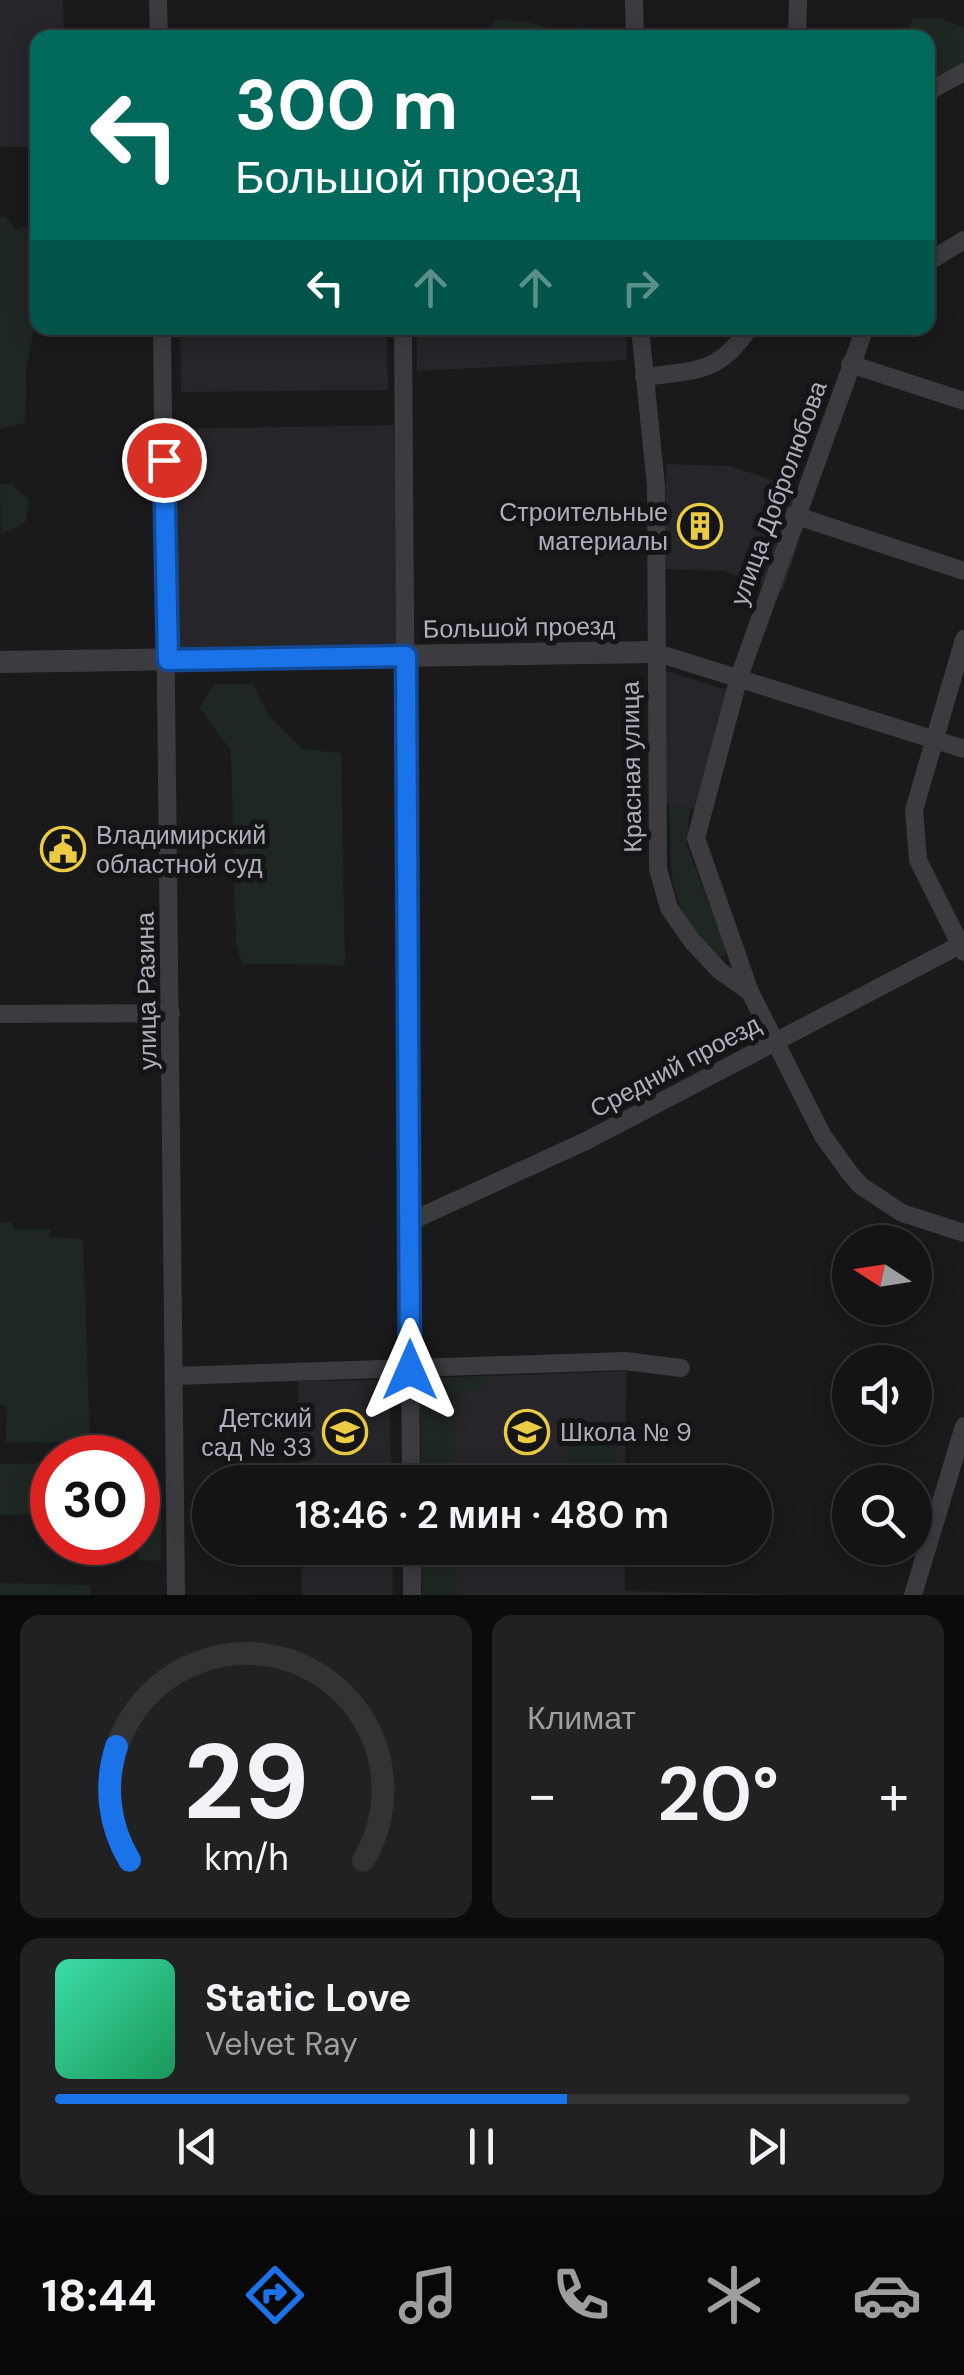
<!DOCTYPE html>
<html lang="ru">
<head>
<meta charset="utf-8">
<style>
  :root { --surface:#141315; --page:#212022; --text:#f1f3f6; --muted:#9d9ea0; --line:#333234; --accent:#1a73e8 }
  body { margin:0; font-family:"DM Sans",sans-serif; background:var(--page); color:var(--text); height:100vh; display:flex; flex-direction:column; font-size:38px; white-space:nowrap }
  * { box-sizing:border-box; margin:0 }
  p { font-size:32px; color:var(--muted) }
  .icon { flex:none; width:55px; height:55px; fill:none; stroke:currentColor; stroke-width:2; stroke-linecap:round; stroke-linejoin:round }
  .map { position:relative; height:1595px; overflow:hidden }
  .drawer { display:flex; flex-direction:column; gap:20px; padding:20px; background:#0b0a0c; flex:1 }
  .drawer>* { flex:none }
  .hud { position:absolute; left:30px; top:30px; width:905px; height:305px; border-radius:20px; box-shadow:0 5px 25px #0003,0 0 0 2px var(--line); background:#00695c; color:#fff; overflow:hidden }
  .needle { width:65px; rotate:282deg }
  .controls { position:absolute; left:832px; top:1225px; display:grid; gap:20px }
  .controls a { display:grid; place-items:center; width:100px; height:100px; border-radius:50%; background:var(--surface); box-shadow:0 5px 25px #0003,0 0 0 2px var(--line); font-size:50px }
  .speed { position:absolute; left:30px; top:1435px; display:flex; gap:20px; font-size:50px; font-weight:700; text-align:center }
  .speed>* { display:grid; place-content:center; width:130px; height:130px; border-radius:50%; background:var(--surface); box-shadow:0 5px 25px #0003,0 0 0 2px var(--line); line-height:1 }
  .speed .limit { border:15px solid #d22; background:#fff; color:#111 }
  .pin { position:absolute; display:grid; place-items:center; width:85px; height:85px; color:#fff; margin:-42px; border:5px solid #fff; border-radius:50%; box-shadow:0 2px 10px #0007 }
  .me { position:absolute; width:110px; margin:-55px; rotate:0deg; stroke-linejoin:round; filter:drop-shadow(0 0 8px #0008) }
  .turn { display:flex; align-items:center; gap:35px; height:210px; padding:0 40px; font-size:45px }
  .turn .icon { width:130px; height:130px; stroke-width:2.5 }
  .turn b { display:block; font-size:70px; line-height:85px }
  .lanes { display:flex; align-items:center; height:95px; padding:0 40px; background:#0003; justify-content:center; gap:50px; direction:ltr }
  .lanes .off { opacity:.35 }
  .big { font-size:75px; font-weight:600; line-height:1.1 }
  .drawer .tile { flex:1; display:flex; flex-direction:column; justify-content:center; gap:15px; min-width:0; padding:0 35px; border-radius:20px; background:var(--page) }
  .drawer .dial { align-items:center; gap:0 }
  .dial svg { height:260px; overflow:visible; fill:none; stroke:var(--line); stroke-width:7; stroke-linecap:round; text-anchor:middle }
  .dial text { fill:var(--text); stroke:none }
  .song { display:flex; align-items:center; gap:30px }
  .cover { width:120px; height:120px; border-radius:15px; background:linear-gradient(135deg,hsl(160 70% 55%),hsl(150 70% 35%)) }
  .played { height:10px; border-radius:5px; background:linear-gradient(90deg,var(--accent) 60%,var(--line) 60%) }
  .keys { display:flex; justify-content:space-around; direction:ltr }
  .heat { display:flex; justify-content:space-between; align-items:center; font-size:55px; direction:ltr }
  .drawer .tiles { flex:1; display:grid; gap:20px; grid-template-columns:1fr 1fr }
  .tile:last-child { grid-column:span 2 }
  .trip { position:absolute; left:192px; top:1465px; width:580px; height:100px; border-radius:50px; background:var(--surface); box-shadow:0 5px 25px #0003,0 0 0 2px var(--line); font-weight:600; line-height:100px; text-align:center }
  .tabs { display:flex; height:160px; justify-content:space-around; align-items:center; background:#080808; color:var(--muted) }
  .tabs .icon { width:70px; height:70px }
  .tabs .on { color:var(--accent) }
  .tabs b { font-size:45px; color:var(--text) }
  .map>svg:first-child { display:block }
</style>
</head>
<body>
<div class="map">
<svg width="964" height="1595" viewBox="0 0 964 1595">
  <rect width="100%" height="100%" fill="#1a191c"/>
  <!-- built -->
  <path fill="#262529" d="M 0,0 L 63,0 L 64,37 L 38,38 L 37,147 L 0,147 Z
    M 180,328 L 387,328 L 388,390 L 181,392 Z
    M 417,328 L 626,328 L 627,360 L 417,371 Z
    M 394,425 L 399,644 L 179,649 L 174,429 Z
    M 666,464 L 730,466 L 814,494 L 783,591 L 724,571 L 665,569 Z
    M 662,670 L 731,691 L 699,811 L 660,801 Z
    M 626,1371 L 625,1482 L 429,1482 L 428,1378 Z
    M 390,1380 L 391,1482 L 300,1482 L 298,1381 Z
    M 301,1548 L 392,1548 L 393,1595 L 302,1595 Z
    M 430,1548 L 625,1548 L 625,1591 L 799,1595 L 430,1595 Z"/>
  <!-- green -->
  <path fill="#1f2722" d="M 913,17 L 942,19 L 964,27 L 964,63 L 943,76 L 934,74 L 935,57 L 928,38 L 908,30 Z
    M 495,20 L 524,21 L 563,33 L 582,27 L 610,37 L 489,37 Z
    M 0,217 L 6,217 L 15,230 L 37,223 L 37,269 L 28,289 L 34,329 L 26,368 L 25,423 L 0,429 Z
    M 0,484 L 12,484 L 29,500 L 25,523 L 1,534 Z
    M 214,684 L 253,684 L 268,714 L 302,749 L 341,753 L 345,965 L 242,964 L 236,944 L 231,751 L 199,707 Z
    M 669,803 L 690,809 L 687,846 L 727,951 L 724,956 L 717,957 C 662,898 673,877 669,803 Z
    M 11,1222 L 15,1230 L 50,1230 L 50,1237 L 83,1239 L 90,1442 L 6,1442 L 7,1407 L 0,1405 L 0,1223 Z
    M 488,1376 L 485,1386 L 454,1395 L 455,1482 L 421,1482 L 420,1400 L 459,1377 Z
    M 568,1423 L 617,1424 L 616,1482 L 567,1482 Z
    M 52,1463 L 52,1514 L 0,1515 L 0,1464 Z
    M 138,1497 L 161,1501 L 161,1561 L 139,1560 Z
    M 421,1548 L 456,1548 L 457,1595 L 422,1595 Z
    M 0,1583 L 90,1585 L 91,1595 L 0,1595 Z"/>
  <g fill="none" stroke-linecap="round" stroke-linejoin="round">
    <!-- minor -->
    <path stroke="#3b3b40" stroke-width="18" d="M 158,0 L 159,38
      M 634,0 L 635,38
      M 797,38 L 798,0
      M 928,92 L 964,72
      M 928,262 L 964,240
      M 162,328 L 176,1595
      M 403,328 L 411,1482
      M 640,328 L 656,486 L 658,869 L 669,908 L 692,941 L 720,971 L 750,992 L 823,1136 L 849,1172 L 860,1185 L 902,1213 L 964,1233
      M 850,364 L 964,401
      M 644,377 C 695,370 719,374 749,328
      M 794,515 L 964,571
      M 654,652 L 964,749
      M 964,952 L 918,860 L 914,810 L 964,639
      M 750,992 L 696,838 L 739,677 L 865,328
      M 0,1014 L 171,1013
      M 409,1222 L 586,1141 L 960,945
      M 174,1376 L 625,1361 L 681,1368
      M 412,1548 L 412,1595
      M 913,1595 L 964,1426"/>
    <!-- tertiary -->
    <path stroke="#3b3b40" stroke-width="22" d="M 0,662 L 654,652"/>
  </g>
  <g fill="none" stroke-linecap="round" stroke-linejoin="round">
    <defs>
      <path id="route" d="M 164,460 L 168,660 L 406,656 L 410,1370"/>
    </defs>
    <!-- route casing -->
    <use href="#route" stroke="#114b97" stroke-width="25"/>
    <!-- route -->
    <use href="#route" stroke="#1a73e8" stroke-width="18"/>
  </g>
  <!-- icons -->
  <defs>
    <symbol id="building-ring" viewBox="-11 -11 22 22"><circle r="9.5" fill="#151417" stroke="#eacb43" stroke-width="1.5"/><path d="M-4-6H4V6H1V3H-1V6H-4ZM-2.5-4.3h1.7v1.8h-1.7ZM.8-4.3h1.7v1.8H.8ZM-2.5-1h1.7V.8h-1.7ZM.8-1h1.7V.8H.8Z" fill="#eacb43"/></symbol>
    <symbol id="civic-ring" viewBox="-11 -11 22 22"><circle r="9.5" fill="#151417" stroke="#eacb43" stroke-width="1.5"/><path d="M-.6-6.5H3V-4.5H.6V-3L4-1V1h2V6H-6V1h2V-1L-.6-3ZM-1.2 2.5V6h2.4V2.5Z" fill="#eacb43"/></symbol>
    <symbol id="school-ring" viewBox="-11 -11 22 22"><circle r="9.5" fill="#151417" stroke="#eacb43" stroke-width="1.5"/><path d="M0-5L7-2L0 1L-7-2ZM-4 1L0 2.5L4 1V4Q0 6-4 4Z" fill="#eacb43"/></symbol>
  </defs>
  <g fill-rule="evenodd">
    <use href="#building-ring" x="675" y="501" width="50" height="50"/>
    <use href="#civic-ring" x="38" y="824" width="50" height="50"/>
    <use href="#school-ring" x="320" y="1407" width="50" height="50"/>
    <use href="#school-ring" x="502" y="1407" width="50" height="50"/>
  </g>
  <g text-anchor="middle" stroke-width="10" stroke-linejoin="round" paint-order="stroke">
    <!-- street labels -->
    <g font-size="25" fill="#adafba" stroke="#151417">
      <text transform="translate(778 493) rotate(-70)" y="9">улица Добролюбова</text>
      <text transform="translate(519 627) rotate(-1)" y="9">Большой проезд</text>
      <text transform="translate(631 767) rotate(-91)" y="9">Красная улица</text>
      <text transform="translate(146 991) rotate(-91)" y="9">улица Разина</text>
      <text transform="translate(675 1066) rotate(-28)" y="9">Средний проезд</text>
    </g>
    <!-- poi labels -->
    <g font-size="25" fill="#adafba" stroke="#151417" text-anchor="end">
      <text x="668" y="521">Строительные<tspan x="668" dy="29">материалы</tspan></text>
      <text x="96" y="844" text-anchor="start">Владимирский<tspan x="96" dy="29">областной суд</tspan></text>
      <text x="312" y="1427">Детский<tspan x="312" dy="29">сад № 33</tspan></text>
      <text x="560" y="1441" text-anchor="start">Школа № 9</text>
    </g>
  </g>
</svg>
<div class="controls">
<a><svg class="needle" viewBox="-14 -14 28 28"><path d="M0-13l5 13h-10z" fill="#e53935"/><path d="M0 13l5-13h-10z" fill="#9d9ea0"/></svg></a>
<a><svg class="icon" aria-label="sound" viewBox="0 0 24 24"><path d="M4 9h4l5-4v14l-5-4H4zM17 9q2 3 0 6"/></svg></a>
<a><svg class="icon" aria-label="search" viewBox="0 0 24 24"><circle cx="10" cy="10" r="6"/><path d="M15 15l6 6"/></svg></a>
</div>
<div class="speed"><div class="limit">30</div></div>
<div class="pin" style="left:164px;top:460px;background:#d93025"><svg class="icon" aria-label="arrive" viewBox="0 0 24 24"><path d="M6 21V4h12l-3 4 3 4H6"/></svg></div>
<svg class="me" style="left:410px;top:1370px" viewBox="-20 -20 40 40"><path d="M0-17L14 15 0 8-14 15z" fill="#1a73e8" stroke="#fff" stroke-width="4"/></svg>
<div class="trip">18:46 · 2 мин · 480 m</div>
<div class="hud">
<div class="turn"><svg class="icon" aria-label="left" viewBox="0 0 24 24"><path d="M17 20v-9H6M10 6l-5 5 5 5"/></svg><div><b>300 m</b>Большой проезд</div></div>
<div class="lanes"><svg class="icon" aria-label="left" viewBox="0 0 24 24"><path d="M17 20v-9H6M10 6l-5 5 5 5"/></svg><svg class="icon off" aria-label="ahead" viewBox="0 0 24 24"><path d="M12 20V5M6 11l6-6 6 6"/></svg><svg class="icon off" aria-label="ahead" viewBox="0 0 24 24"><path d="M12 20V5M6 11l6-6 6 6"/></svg><svg class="icon off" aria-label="right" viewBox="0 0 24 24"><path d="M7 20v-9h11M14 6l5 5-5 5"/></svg></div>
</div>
</div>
<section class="drawer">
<div class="tiles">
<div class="tile dial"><svg viewBox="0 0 100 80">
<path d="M14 69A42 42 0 1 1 86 69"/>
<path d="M14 69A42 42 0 0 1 10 34" stroke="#1a73e8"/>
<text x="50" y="56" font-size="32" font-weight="700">29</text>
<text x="50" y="72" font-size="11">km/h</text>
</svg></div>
<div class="tile"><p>Климат</p>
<div class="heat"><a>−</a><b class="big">20°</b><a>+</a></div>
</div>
<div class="tile">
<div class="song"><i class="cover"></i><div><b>Static Love</b><p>Velvet Ray</p></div></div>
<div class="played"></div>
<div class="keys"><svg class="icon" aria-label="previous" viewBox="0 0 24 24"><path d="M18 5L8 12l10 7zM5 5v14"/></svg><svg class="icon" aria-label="pause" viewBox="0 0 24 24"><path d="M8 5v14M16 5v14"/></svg><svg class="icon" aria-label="next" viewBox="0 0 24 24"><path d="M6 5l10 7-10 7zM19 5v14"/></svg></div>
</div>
</div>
</section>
<nav class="tabs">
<b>18:44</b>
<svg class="icon on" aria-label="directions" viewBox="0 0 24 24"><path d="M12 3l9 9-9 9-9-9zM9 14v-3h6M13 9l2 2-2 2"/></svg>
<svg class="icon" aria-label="music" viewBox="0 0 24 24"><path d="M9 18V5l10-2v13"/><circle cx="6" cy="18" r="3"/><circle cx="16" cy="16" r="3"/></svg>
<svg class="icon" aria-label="phone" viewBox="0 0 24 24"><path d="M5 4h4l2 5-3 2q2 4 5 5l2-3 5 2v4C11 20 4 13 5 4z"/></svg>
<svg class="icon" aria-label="climate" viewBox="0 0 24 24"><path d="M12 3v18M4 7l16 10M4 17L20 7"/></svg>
<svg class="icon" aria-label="car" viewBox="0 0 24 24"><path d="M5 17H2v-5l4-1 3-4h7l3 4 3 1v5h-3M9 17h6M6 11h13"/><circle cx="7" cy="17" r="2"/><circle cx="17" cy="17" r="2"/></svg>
</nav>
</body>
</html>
